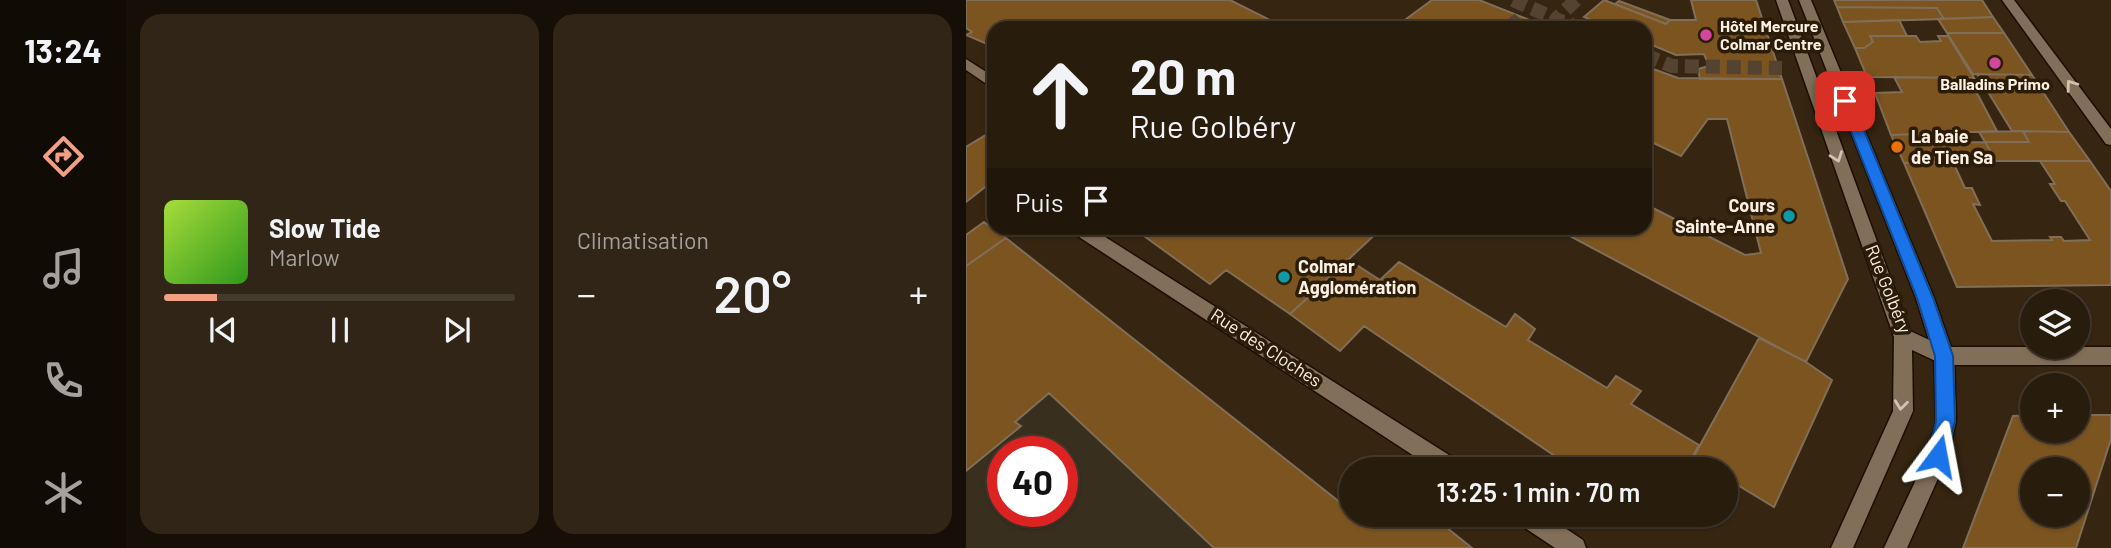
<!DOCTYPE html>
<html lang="fr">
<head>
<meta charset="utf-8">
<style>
  :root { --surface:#281c0d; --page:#302516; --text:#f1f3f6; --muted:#a5a19d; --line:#443a2e; --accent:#f39f84 }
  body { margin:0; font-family:Barlow,sans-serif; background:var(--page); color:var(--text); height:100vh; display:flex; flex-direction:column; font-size:26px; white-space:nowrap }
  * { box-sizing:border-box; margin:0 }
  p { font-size:23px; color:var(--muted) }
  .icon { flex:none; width:38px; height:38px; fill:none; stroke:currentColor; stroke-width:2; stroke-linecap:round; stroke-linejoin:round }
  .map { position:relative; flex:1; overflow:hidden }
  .drawer { display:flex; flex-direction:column; gap:14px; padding:14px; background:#160f07; width:840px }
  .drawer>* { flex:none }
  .banner { position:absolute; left:21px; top:21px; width:665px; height:214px; border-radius:21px; box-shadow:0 2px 5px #0004,0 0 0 2px var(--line); background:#281c0d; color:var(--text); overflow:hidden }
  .fabs { position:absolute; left:1054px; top:289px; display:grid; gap:14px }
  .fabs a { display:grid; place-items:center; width:70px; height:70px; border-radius:50%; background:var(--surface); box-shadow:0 2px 5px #0004,0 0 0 2px var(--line); font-size:35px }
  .speed { position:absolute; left:21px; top:436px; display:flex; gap:14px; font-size:35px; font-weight:700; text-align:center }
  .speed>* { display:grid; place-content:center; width:91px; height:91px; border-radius:50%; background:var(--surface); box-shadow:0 2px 5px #0004,0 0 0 2px var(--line); line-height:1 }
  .speed .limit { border:10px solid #d22; background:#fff; color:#111 }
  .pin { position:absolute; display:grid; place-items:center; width:60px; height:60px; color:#fff; margin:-30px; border-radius:14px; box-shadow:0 4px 10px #0006 }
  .me { position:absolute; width:77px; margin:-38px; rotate:13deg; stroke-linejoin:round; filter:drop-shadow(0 0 5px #0008) }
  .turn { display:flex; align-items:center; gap:24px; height:147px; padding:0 28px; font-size:32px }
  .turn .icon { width:91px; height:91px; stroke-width:2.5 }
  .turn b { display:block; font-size:49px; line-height:60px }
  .then { display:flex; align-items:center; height:66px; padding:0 28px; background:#0003; gap:14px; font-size:26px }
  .big { font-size:52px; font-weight:600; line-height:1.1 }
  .drawer .tile { flex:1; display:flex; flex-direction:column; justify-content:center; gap:10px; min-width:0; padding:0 24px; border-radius:21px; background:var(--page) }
  .song { display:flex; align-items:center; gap:21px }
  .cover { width:84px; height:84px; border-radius:10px; background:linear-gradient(135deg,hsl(80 70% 55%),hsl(110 70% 35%)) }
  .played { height:7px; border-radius:4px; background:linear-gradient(90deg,var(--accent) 15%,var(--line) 15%) }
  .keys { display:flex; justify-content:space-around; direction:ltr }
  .heat { display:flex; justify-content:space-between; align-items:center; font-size:38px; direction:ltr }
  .drawer .tiles { flex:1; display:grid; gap:14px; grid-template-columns:repeat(2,1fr) }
  .trip { position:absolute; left:373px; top:457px; width:399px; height:70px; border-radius:35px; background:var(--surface); box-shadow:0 2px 5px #0004,0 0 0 2px var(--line); font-weight:600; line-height:70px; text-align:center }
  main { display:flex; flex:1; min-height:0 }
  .tab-bar { display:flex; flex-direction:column; width:126px; justify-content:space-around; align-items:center; background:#100b05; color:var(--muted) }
  .tab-bar .icon { width:49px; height:49px }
  .tab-bar .selected { color:var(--accent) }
  .tab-bar b { font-size:32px; color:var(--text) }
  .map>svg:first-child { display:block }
</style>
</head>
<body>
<main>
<nav class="tab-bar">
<b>13:24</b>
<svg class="icon selected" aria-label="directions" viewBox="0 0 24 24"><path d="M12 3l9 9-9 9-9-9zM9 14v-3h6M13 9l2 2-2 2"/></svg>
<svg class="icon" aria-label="music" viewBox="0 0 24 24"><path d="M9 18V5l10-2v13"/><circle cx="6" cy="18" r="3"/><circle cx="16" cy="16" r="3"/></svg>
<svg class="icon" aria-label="phone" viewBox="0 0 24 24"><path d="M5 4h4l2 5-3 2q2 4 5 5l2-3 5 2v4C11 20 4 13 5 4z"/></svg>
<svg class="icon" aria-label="climate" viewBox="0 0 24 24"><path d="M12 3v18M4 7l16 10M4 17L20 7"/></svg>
</nav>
<section class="drawer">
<div class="tiles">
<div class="tile">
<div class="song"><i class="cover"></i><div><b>Slow Tide</b><p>Marlow</p></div></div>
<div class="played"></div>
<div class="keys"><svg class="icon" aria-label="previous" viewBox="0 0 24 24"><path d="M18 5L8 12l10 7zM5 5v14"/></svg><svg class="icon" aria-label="pause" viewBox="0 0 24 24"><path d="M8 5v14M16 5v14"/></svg><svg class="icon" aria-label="next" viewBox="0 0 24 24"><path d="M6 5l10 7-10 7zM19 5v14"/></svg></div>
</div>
<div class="tile"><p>Climatisation</p>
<div class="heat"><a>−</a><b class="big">20°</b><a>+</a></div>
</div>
</div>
</section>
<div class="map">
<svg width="1145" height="548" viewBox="0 0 1145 548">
  <rect width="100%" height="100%" fill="#362511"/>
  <!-- education -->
  <path fill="#382f1f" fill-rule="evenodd" d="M 40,238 L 385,511 L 385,514 L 394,517 L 396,514 L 464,515 L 506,548 L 0,548 L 0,266 ZM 37,452 L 96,452 L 96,511 L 37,511 Z"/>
  <!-- building -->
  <path fill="#7b5420" stroke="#816e58" stroke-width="2" fill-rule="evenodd" d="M 0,0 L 264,0 L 320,28 L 28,28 L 28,47 L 0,35 L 6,32 L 0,28 Z
    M 466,0 L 513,0 L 584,28 L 428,28 Z
    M 638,0 L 700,24 L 704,20 L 730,20 L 725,0 L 790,0 L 816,79 L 734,79 L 732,69 L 743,66 L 738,54 L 710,55 L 679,42 L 679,28 L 644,28 L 618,17 Z
    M 868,0 L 1016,0 L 1027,17 L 978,19 L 971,8 L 871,7 Z
    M 653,1 L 704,20 L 700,24 L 649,4 Z
    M 871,7 L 971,8 L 978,19 L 877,22 Z
    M 1027,17 L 1038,33 L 981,33 L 972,19 Z
    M 933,20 L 941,36 L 904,36 L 907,42 L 898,48 L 889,48 L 877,22 Z
    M 981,33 L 1038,33 L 1066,75 L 1007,74 Z
    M 904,36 L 950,36 L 954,42 L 975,41 L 972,36 L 982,36 L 1008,78 L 901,77 L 889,48 L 898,48 L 907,42 Z
    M 679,66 L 712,78 L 816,79 L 882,279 L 840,362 L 589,228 L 679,228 L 679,204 L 779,255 L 795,253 L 761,119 L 742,119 L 715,156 L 679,139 Z
    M 1011,74 L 1066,75 L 1103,132 L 1046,131 Z
    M 928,77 L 1003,78 L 1031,131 L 925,135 L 909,93 L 936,92 Z
    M 28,130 L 28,180 L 0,202 L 0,147 Z
    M 1057,131 L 1103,132 L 1124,161 L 1030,161 L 1019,142 L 1063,142 Z
    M 1057,131 L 1063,142 L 1019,142 L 1013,132 Z
    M 981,133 L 986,143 L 1019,142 L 1030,161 L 938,163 L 925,135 Z
    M 1074,161 L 1124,161 L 1145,191 L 1145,285 L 991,287 L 938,163 L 987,162 L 999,188 L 1006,188 L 1014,205 L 1007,204 L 1026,241 L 1086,240 L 1084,237 L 1095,237 L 1098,241 L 1124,240 L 1099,201 L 1095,201 L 1084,184 L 1089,184 Z
    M 18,222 L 40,238 L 0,266 L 0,235 Z
    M 182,228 L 416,228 L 324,314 L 260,270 L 244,284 L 174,233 Z
    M 40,238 L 385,511 L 385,514 L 394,517 L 396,514 L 464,514 L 506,548 L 248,548 L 83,393 L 49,422 L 55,426 L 0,471 L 0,266 Z
    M 383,260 L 414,280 L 433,262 L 540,327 L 549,314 L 569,329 L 562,340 L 641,388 L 650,376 L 675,391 L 665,404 L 733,445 L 720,469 L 608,469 L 398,326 L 374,351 L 324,314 Z
    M 793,338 L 840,362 L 866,380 L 808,507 L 760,478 L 760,469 L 745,469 L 727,458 Z
    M 1066,415 L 1066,430 L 1111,430 L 1111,415 L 1145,415 L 1145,439 L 1110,548 L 997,548 L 1047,416 ZM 1066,469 L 1111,469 L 1111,514 L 1066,514 Z"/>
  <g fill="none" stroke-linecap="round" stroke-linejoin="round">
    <!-- pedestrian-tunnel -->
    <path stroke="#544330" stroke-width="14" stroke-dasharray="14 7" stroke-linecap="butt" d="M 547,0 L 590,19
      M 610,0 L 590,19 L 613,28
      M 543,28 L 555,17
      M 679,55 L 706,66 L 816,68"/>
    <defs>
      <path id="service" d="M 810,0 L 822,0 L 944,331 L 985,350 L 988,356 L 985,362 L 978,365 L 946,350 L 947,411 L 887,548 L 865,548 L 927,411 L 928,337 Z"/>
      <path id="pedestrian" d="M 0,59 L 28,77 L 28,89 L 0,70 Z"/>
      <path id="minor" d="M 1036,0 L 1048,0 L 1145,129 L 1145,145 L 1140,144 Z
        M 105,228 L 125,228 L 494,462 L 498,469 L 468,469 L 107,233 Z
        M 978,347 L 1145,347 L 1145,365 L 978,365 L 971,362 L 968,356 L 971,350 Z
        M 547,514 L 578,514 L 617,540 L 620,548 L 589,548 L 550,522 Z"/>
      <path id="tertiary" d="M 833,0 L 845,0 L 968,298 L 988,356 L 990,421 L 982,456 L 941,548 L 918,548 L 962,454 L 970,421 L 968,356 L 950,298 Z"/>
    </defs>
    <!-- service casing -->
    <use href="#service" stroke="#1d0e00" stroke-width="3"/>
    <!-- pedestrian casing -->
    <use href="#pedestrian" stroke="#1d0e00" stroke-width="3"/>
    <!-- minor casing -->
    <use href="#minor" stroke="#1d0e00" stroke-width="3"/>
    <!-- tertiary casing -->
    <use href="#tertiary" stroke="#1d0e00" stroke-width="3"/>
    <!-- service -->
    <use href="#service" fill="#826f59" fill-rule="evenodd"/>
    <!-- pedestrian -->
    <use href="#pedestrian" fill="#826f59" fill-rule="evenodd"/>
    <!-- minor -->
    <use href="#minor" fill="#826f59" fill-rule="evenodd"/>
    <!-- tertiary -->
    <use href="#tertiary" fill="#826f59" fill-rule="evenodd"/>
  </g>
  <!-- one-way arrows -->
  <defs><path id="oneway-chevron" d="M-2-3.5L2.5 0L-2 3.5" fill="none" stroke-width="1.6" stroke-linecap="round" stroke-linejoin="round" transform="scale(1.75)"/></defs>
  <g stroke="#d1c3b3">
    <use href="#oneway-chevron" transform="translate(1105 85) rotate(-126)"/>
    <use href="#oneway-chevron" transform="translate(871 157) rotate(70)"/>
    <use href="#oneway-chevron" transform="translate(935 405) rotate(97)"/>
  </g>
  <!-- route -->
  <path fill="#1a73e8" stroke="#114b97" stroke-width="2" d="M 879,97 L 886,101 L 967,298 L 987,356 L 989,421 L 978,463 L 972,465 L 965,463 L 962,456 L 970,421 L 969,356 L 951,298 L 873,101 Z"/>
  <!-- markers -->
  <g fill="#d1479c" stroke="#2b1c08" stroke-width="2.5">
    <circle cx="740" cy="35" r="7"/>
    <circle cx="1029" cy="63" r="7"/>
  </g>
  <circle fill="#e8710a" stroke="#2b1c08" stroke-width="2.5" cx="931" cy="147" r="7"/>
  <g fill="#0f9aa8" stroke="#2b1c08" stroke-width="2.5">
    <circle cx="823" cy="216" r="7"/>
    <circle cx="318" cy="277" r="7"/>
  </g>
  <g text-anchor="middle" stroke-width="7" stroke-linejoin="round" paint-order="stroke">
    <!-- far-poi labels -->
    <g font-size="16" font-weight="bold" fill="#fbf0e3" stroke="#2b1c08" text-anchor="start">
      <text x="754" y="32">Hôtel Mercure<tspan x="754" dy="18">Colmar Centre</tspan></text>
      <text x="1029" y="90" text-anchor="middle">Balladins Primo</text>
    </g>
    <!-- poi labels -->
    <g font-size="18" font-weight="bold" fill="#fbf0e3" stroke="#2b1c08" text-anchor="start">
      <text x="945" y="143">La baie<tspan x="945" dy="21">de Tien Sa</tspan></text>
      <text x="809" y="212" text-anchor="end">Cours<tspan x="809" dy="21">Sainte-Anne</tspan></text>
      <text x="332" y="273">Colmar<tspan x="332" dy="21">Agglomération</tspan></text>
    </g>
    <!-- street labels -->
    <g font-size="18" fill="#fbf0e3" stroke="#2b1c08">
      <text transform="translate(922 289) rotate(68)" y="6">Rue Golbéry</text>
      <text transform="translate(300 348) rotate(33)" y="6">Rue des Cloches</text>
    </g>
  </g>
</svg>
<div class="fabs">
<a><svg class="icon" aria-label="layers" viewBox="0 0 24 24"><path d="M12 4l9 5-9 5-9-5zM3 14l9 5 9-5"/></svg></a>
<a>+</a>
<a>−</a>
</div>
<div class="speed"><div class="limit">40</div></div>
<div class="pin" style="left:879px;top:101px;background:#d93025"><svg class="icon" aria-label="arrive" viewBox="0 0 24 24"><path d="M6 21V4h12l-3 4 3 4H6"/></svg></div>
<svg class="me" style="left:972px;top:456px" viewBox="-20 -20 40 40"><path d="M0-17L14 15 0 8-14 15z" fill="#1a73e8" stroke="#fff" stroke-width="4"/></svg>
<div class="trip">13:25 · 1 min · 70 m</div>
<div class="banner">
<div class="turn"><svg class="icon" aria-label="ahead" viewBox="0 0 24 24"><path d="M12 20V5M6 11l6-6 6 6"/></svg><div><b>20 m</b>Rue Golbéry</div></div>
<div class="then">Puis<svg class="icon" aria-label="arrive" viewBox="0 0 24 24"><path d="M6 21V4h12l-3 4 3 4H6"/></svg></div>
</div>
</div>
</main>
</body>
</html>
